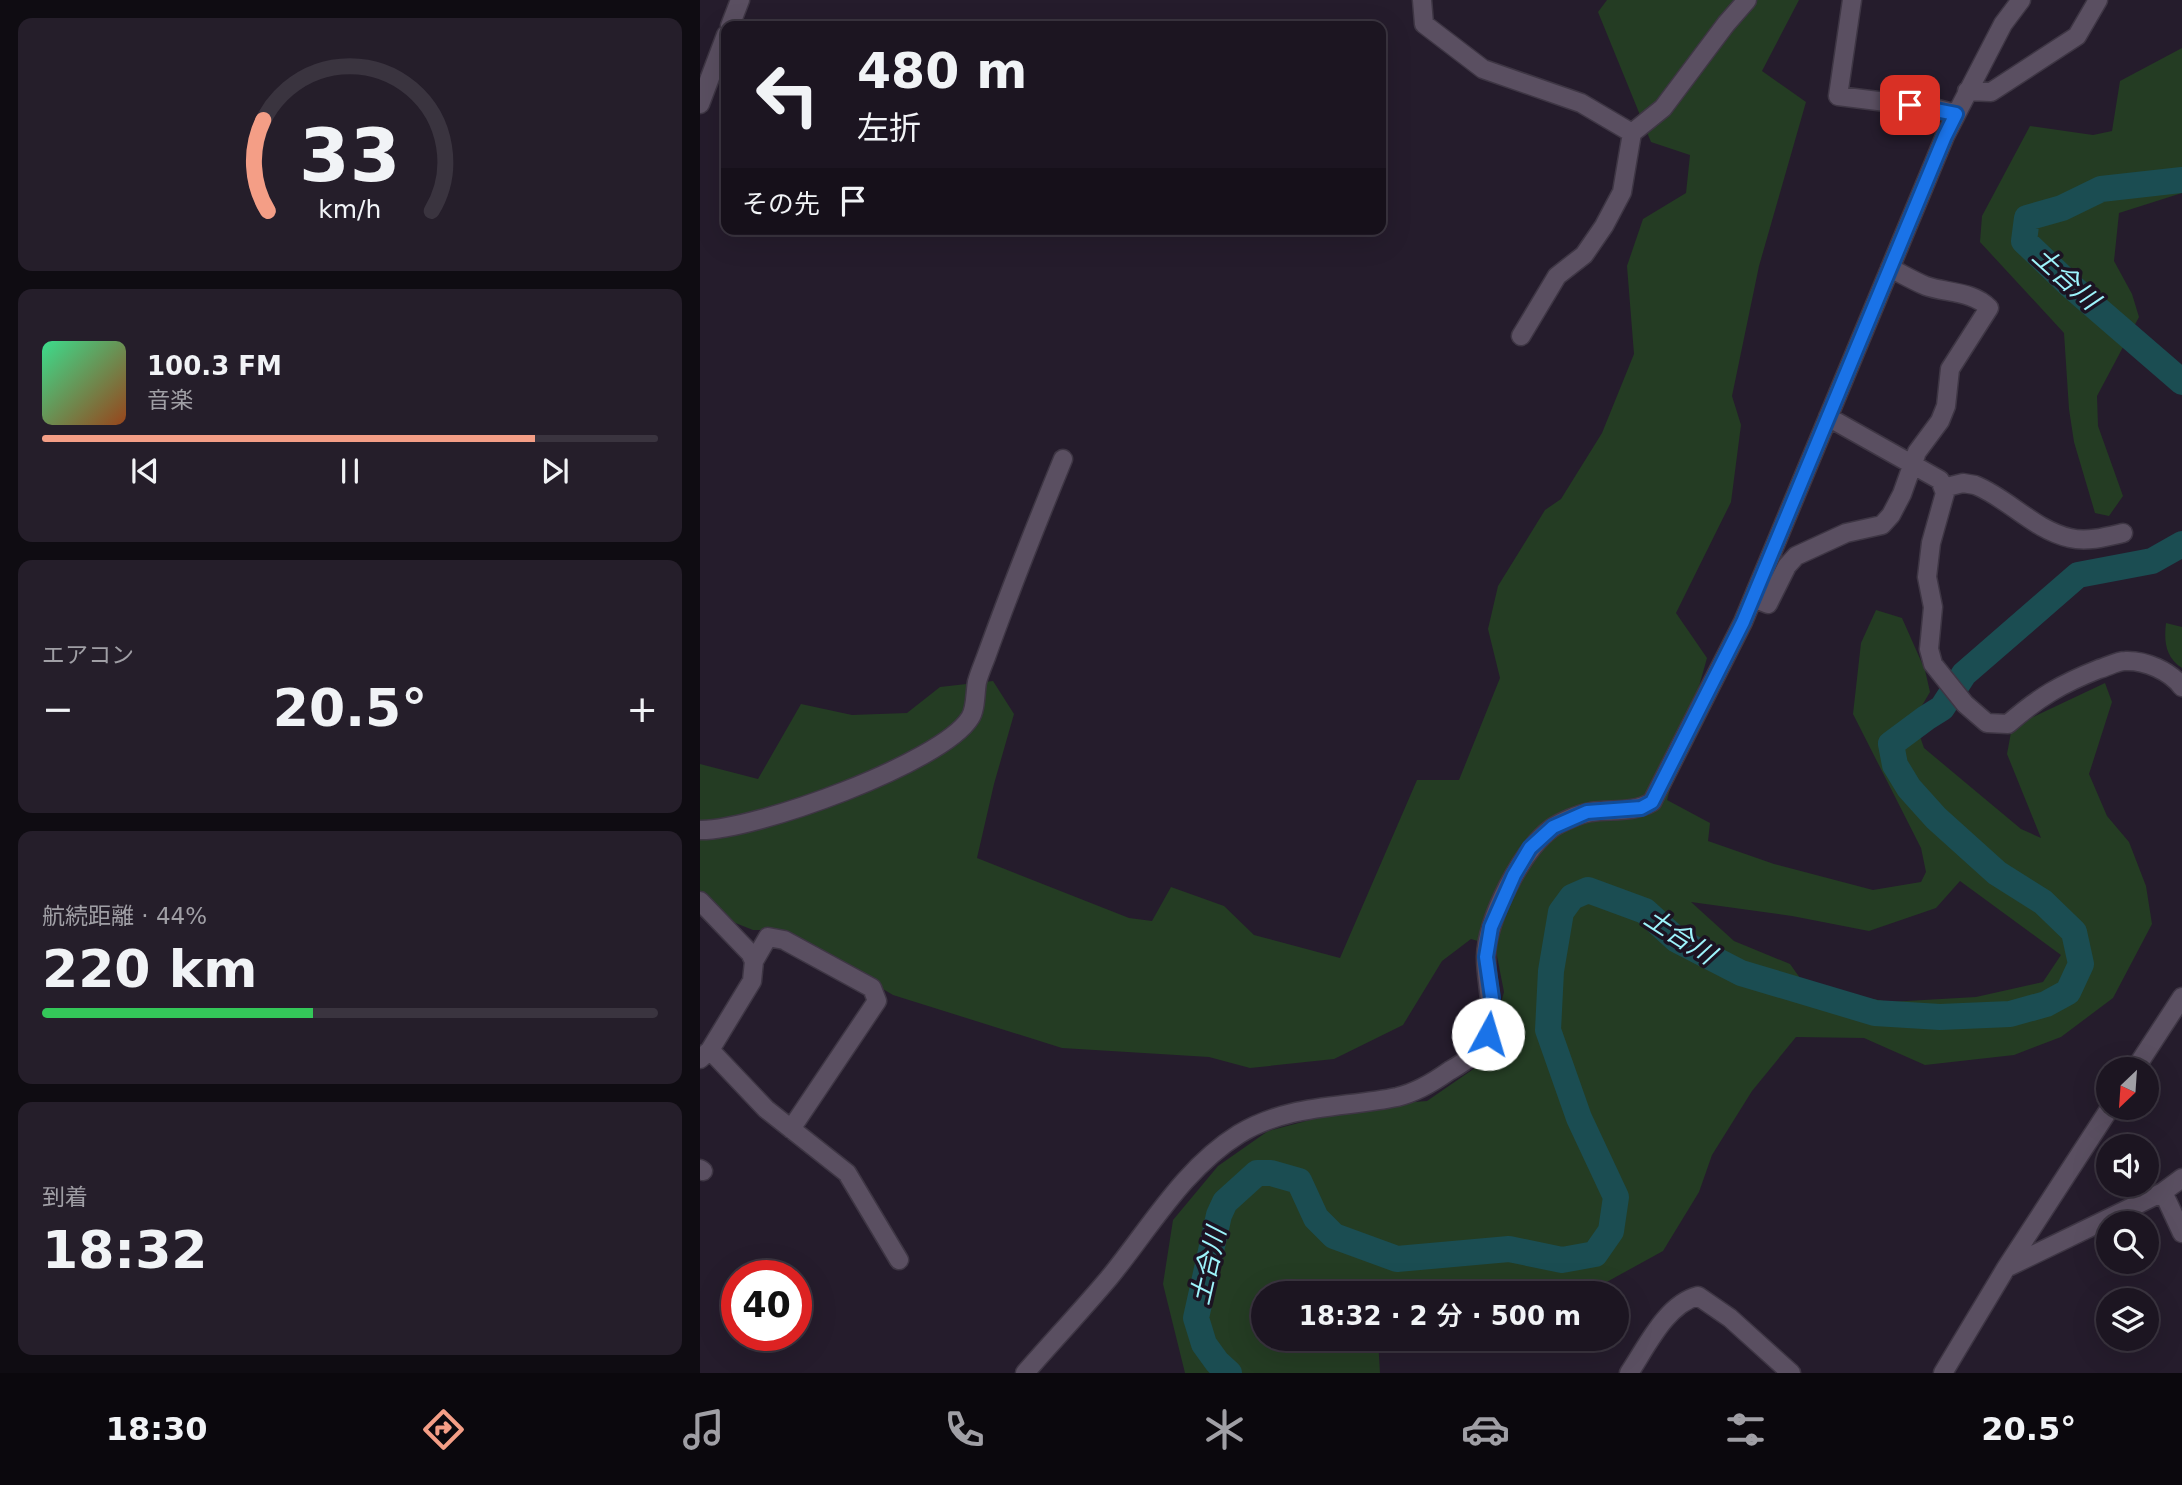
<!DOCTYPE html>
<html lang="ja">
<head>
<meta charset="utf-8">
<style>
  :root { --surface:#1c1521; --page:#251e2a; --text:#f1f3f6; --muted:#a09fa5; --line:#3a343f; --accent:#f49e86 }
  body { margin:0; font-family:"DejaVu Sans","Noto Sans JP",sans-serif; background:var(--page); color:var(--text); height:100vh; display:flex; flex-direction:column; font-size:26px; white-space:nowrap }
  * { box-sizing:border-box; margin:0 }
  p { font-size:23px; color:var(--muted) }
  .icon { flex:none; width:38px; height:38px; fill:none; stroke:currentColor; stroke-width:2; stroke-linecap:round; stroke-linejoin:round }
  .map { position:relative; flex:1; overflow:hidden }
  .sheet { display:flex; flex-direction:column; gap:18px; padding:18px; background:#0f0c12; width:700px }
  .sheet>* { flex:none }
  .banner { position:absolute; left:21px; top:21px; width:665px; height:214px; border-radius:14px; box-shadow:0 7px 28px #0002,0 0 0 2px var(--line); background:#1c1521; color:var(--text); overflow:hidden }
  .needle { width:46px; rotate:205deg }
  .buttons { position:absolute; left:1396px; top:1057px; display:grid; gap:14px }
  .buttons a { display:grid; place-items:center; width:63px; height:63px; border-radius:50%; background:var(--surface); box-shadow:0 7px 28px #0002,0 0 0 2px var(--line); font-size:35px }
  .speed { position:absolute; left:21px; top:1260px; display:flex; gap:14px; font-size:35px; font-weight:700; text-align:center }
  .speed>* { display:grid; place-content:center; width:91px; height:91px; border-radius:50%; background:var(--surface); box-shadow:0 7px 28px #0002,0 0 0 2px var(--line); line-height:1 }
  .speed .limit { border:10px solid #d22; background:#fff; color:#111 }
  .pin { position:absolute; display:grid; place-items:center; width:60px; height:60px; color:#fff; margin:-30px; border-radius:14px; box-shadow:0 4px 10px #0006 }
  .me { position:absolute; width:77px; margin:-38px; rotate:6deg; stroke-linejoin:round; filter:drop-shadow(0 0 5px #0008) }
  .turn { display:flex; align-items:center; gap:24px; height:147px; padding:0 21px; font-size:32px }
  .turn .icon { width:91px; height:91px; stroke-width:2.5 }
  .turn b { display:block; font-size:49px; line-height:60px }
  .then { display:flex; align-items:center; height:66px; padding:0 21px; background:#0003; gap:14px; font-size:26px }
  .big { font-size:52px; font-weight:600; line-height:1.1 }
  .sheet .tile { flex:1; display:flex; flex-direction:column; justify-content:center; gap:10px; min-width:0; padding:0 24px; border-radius:14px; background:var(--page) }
  .sheet .dial { align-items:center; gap:0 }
  .dial svg { height:182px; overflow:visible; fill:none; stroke:var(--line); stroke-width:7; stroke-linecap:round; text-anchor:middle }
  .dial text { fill:var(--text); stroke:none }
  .song { display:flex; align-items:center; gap:21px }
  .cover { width:84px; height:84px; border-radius:10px; background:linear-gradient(135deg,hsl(150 70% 55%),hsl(20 70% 35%)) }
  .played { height:7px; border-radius:4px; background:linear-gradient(90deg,var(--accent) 80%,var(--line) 80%) }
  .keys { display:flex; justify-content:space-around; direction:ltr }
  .heat { display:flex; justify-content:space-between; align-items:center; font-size:38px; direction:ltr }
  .charge { height:10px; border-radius:5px; background:linear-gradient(90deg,#34c759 44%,var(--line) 0) }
  .trip { position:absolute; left:551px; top:1281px; width:378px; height:70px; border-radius:35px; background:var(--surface); box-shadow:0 7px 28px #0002,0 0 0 2px var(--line); font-weight:600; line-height:70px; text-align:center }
  .menu { display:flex; height:112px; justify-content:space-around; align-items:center; background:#0b080d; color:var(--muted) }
  .menu .icon { width:49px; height:49px }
  .menu .active { color:var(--accent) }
  .menu b { font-size:32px; color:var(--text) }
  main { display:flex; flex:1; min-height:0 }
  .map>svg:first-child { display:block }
</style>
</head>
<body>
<main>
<section class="sheet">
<div class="tile dial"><svg viewBox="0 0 100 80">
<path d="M14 69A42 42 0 1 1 86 69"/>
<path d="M14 69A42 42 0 0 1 12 29" stroke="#f49e86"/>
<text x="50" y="56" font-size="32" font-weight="700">33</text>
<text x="50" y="72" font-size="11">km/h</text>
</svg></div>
<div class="tile">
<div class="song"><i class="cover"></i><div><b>100.3 FM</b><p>音楽</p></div></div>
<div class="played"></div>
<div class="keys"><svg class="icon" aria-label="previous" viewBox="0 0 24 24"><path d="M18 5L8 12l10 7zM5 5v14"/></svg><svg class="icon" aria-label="pause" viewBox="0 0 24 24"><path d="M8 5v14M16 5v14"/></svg><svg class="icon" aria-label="next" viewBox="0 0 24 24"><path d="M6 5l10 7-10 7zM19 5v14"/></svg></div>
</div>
<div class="tile"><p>エアコン</p>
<div class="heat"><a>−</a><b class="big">20.5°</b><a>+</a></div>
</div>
<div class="tile"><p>航続距離 · 44%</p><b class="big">220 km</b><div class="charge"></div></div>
<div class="tile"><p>到着</p><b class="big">18:32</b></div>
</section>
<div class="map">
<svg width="1482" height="1373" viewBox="0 0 1482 1373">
  <rect width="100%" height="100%" fill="#251c2c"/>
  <!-- green -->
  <path fill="#243c23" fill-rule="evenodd" d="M 907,0 L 1099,0 L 1062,71 L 1106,102 L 1059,266 L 1032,396 L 1041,425 L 1031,502 L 976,613 L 1007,658 L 967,800 L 1010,823 L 1008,841 L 1074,864 L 1173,890 L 1221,882 L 1226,872 L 1221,848 L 1153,714 L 1161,643 L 1176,610 L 1202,618 L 1225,670 L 1230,692 L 1214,719 L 1224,748 L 1321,829 L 1341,838 L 1307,754 L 1312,727 L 1405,683 L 1412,702 L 1389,774 L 1407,816 L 1429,842 L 1446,886 L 1452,924 L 1413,998 L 1361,1037 L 1314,1055 L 1225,1065 L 1164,1038 L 1096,1037 L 1052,1091 L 1012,1155 L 999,1192 L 963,1251 L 903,1284 L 787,1282 L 731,1293 L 564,1293 L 564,1339 L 678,1339 L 680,1373 L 485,1373 L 463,1284 L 473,1220 L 518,1166 L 568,1131 L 663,1106 L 727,1101 L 785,1061 L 804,992 L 795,946 L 771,939 L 742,961 L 703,1025 L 634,1059 L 550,1068 L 509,1057 L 362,1048 L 193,995 L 84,930 L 53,930 L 0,909 L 0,764 L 58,779 L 101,704 L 152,715 L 207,713 L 240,687 L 293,681 L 314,714 L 294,784 L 277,858 L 429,918 L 452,921 L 471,887 L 524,906 L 554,935 L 640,958 L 717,780 L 759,780 L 800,678 L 788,629 L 798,586 L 845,510 L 861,499 L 902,433 L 934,354 L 927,266 L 943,219 L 986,193 L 990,155 L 951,142 L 898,12 ZM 1260,881 L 1361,955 L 1343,982 L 1276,997 L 1189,1002 L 1135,992 L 1100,978 L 1090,964 L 1034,941 L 991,902 L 1092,916 L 1169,931 L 1236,908 Z
    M 1482,48 L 1482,193 L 1419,213 L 1414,261 L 1432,294 L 1439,317 L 1397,396 L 1398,426 L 1423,496 L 1409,516 L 1395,513 L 1374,442 L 1369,409 L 1364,333 L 1280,242 L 1282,216 L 1330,126 L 1393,135 L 1412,131 L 1420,81 Z
    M 1466,623 L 1482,627 L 1482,668 C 1465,657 1464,641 1466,623 Z"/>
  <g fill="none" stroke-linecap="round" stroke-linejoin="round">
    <!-- river -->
    <path stroke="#1b4d52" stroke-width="26" d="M 1482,180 L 1401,189 L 1362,208 L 1327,218 L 1324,241 L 1371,286 L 1482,382
      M 529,1373 L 517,1362 L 504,1344 L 496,1318 L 519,1215 L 525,1202 L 557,1173 L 571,1173 L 599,1181 L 616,1218 L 634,1236 L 697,1259 L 809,1249 L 862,1260 L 895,1254 L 911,1231 L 916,1197 L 879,1118 L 848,1030 L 851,971 L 861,912 L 872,897 L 888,890 L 945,911 L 977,940 L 1041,973 L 1175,1013 L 1240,1017 L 1310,1014 L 1346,1004 L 1368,992 L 1381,964 L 1374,932 L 1343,902 L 1297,873 L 1236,818 L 1209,788 L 1195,765 L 1191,744 L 1226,718 L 1242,708 L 1264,674 L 1378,575 L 1452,561 L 1482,544"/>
    <defs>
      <path id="minor" d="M 722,0 L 724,24 L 783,69 L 881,103 L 932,133
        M 1152,0 L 1138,96 L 1234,108 L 1256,114
        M 30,26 L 40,0
        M 1267,91 L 1291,92 L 1377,36 L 1398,0
        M 0,104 L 26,35
        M 821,336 L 857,276 L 884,255 L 904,226 L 922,192 L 932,133 L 963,108 L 1026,24 L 1047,0
        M 1128,417 L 1240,480 L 1245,493 L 1231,543 L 1227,577 L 1233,607 L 1229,649 L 1233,664 L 1265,704 L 1287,723 L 1308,724 C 1339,697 1361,684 1399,669 C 1407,667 1417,661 1425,661 C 1445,660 1470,671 1482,687
        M 1243,488 L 1263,483 L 1275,485 C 1308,498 1334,530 1370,538 C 1387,542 1406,537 1423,533
        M 1053,598 L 1068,604 L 1087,566 L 1096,556 L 1146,533 L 1182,525 L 1191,515 L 1202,494 L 1217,452 L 1240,421 L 1246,406 L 1250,369 L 1289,308 C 1273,291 1246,293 1226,286 C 1214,281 1202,274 1190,268
        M 0,830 C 53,831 242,763 270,718 C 276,709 275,693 277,682 C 279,674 283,665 286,657 C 310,590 336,525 363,459
        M 0,901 L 50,953 L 54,961 L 52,981 L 10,1050 L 0,1059
        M 54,961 L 68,937 L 84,940 L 172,988 L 177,1001 L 91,1129
        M 10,1050 L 66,1109 L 147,1173 L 199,1260
        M 1435,1069 L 1482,997
        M 0,1169 L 3,1171
        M 1463,1192 L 1482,1233
        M 1306,1268 L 1463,1192 L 1482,1178
        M 325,1373 C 353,1341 382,1310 409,1278 C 450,1228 483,1169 539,1134 C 588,1104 644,1108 697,1097 C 714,1093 735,1081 749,1071 C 756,1067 765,1062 771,1056 C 803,1024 786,995 786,957 C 787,919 821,851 852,828 C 861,822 879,814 891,812 C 912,809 933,813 952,802 L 1043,622 L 1245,136 L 1303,24 L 1321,0
        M 929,1373 C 946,1348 966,1304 998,1296 L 1030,1318 L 1091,1373
        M 1243,1373 L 1306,1268 L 1410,1108"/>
    </defs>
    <!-- minor casing -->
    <use href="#minor" stroke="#3e3644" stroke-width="21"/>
    <!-- minor -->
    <use href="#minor" stroke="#5a4f61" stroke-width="18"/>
  </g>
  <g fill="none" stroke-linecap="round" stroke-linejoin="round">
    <defs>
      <path id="route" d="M 788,1034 L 792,998 L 786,957 L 791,927 L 814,875 L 830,848 L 853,827 L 887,812 L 941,808 L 952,802 L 1043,622 L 1245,136 L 1256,114 L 1210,105"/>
    </defs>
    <!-- route casing -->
    <use href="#route" stroke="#114b97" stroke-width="18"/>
    <!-- route -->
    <use href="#route" stroke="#1a73e8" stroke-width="12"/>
  </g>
  <g text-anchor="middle" stroke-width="7" stroke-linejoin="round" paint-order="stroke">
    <!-- water labels -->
    <g font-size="26" font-style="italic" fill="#9df3fb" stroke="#1c1322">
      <text transform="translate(1366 278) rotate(42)" y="9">土合川</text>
      <text transform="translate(980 936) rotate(33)" y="9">土合川</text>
      <text transform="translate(508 1266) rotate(-77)" y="9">土合川</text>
    </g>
  </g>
</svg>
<div class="buttons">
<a><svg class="needle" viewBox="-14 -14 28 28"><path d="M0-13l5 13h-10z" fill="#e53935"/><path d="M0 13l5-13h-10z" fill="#a09fa5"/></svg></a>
<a><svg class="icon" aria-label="sound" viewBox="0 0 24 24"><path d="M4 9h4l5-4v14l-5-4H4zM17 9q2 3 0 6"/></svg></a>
<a><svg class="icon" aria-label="search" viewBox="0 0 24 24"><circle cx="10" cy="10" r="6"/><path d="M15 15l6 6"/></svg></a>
<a><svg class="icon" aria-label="layers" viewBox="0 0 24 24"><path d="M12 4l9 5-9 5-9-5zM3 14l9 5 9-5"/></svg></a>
</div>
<div class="speed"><div class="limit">40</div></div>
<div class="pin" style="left:1210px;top:105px;background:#d93025"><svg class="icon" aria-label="arrive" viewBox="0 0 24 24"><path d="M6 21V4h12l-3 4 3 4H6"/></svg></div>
<svg class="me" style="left:788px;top:1034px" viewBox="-20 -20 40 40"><circle r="19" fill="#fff"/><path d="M0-13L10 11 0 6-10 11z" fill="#1a73e8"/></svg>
<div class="trip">18:32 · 2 分 · 500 m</div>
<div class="banner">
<div class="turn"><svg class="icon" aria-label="left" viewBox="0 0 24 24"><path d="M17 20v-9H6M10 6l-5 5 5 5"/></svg><div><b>480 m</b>左折</div></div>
<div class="then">その先<svg class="icon" aria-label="arrive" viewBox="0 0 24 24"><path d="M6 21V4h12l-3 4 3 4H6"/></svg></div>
</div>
</div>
</main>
<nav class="menu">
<b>18:30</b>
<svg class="icon active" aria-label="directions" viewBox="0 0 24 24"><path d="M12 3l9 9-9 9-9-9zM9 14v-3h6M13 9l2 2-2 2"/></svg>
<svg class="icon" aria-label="music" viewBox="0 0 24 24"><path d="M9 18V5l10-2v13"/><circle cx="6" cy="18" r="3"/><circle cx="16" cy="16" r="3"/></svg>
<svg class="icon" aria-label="phone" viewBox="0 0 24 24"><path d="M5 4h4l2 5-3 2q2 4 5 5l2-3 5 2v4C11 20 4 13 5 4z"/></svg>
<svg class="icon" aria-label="climate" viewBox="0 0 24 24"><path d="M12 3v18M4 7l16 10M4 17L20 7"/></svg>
<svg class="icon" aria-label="car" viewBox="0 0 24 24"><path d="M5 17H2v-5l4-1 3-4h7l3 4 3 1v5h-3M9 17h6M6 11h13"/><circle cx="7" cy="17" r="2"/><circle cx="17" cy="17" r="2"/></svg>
<svg class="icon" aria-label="filters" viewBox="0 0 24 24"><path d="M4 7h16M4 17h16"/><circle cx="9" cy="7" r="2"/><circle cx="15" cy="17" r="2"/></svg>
<b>20.5°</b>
</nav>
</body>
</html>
